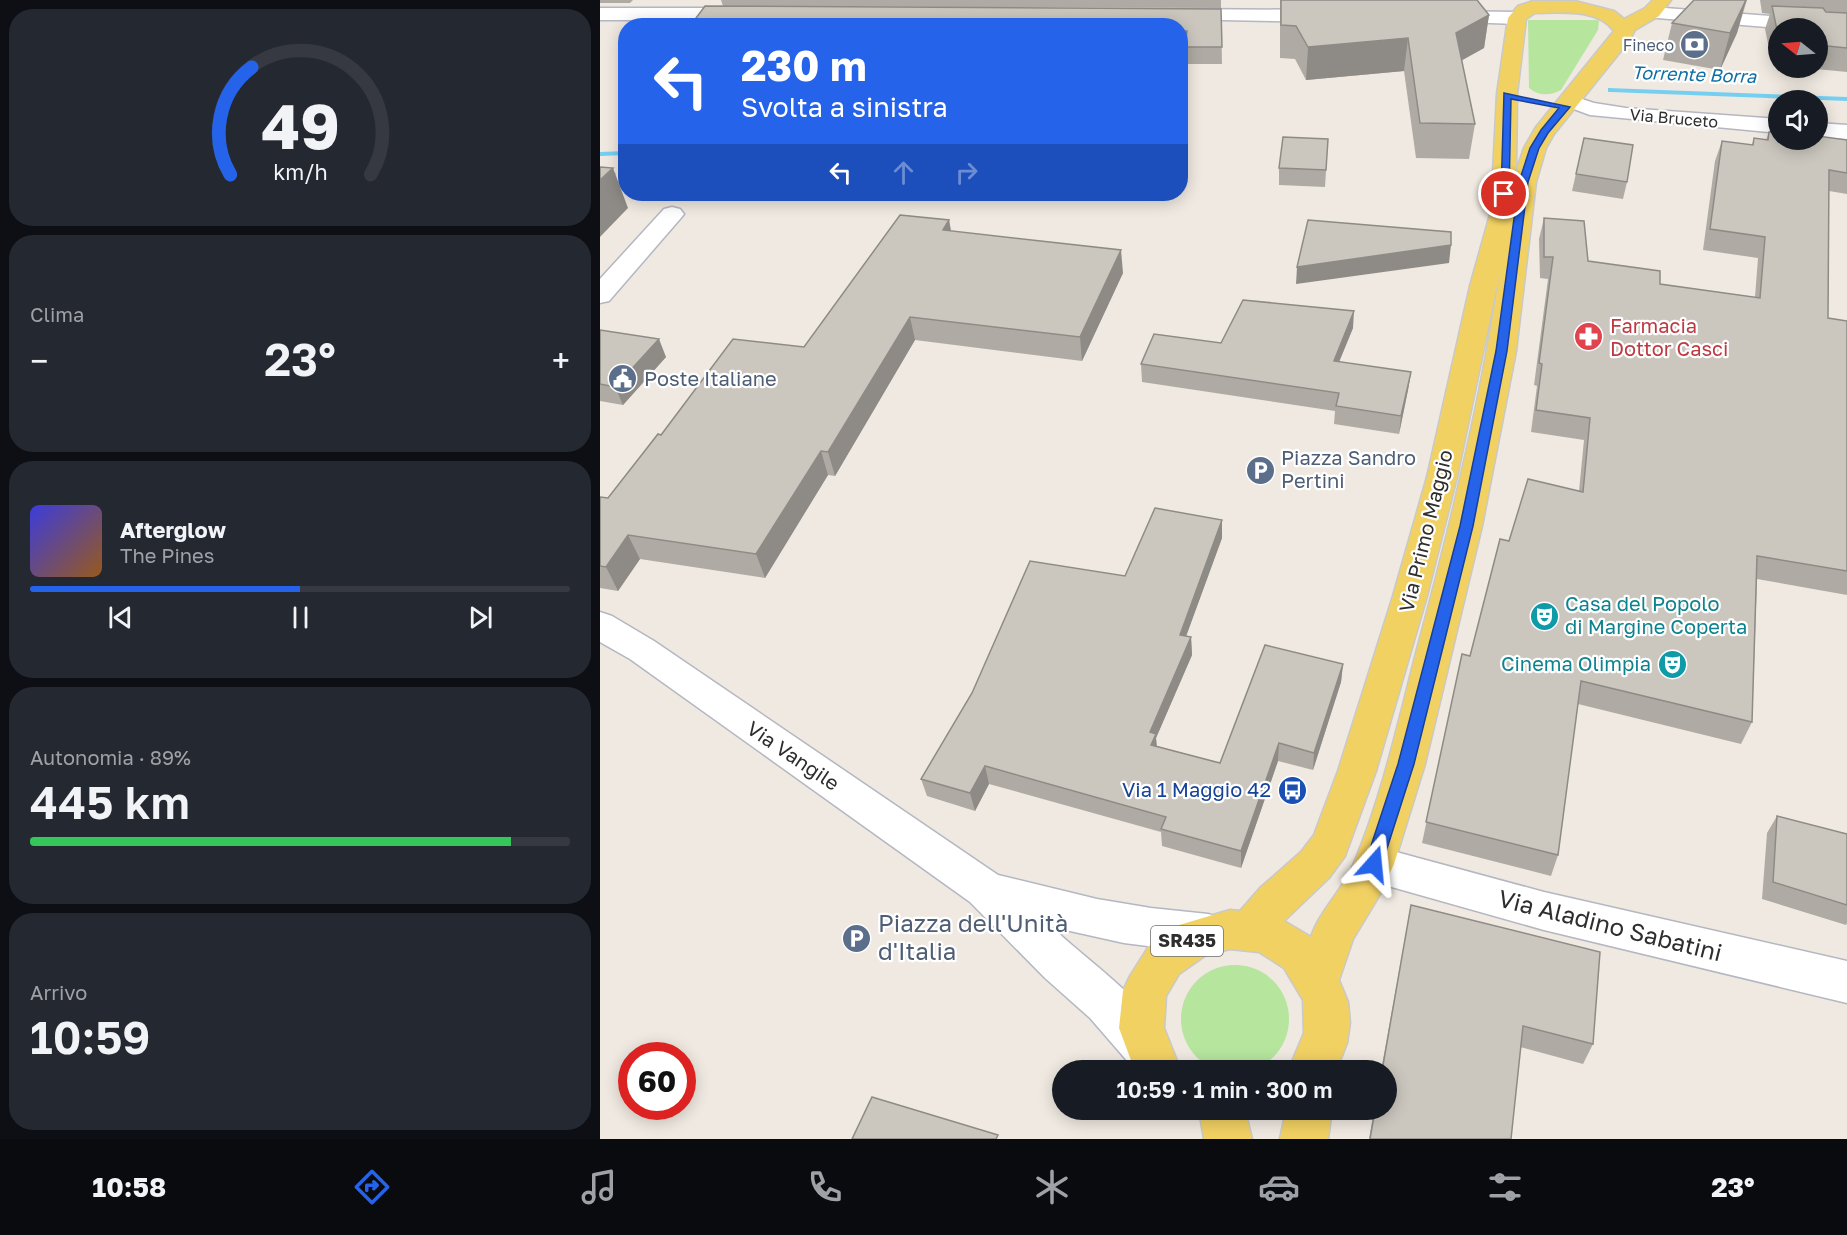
<!DOCTYPE html>
<html lang="it">
<head>
<meta charset="utf-8">
<style>
  :root { --surface:#171b24; --page:#242831; --text:#f1f3f6; --muted:#9ea1a6; --line:#363941; --accent:#2563eb }
  body { margin:0; font-family:"Golos Text",sans-serif; background:var(--page); color:var(--text); height:100vh; display:flex; flex-direction:column; font-size:22px; white-space:nowrap }
  * { box-sizing:border-box; margin:0 }
  p { font-size:20px; color:var(--muted) }
  .icon { flex:none; width:33px; height:33px; fill:none; stroke:currentColor; stroke-width:2; stroke-linecap:round; stroke-linejoin:round }
  .map { position:relative; flex:1; overflow:hidden }
  .drawer { display:flex; flex-direction:column; gap:9px; padding:9px; background:#0d0f14; width:600px }
  .drawer>* { flex:none }
  .banner { position:absolute; left:18px; top:18px; width:570px; height:183px; border-radius:24px; box-shadow:0 3px 15px #0003; background:#2563eb; color:#fff; overflow:hidden }
  .needle { width:39px; rotate:287deg }
  .buttons { position:absolute; left:1168px; top:18px; display:grid; gap:12px }
  .buttons a { display:grid; place-items:center; width:60px; height:60px; border-radius:50%; background:var(--surface); box-shadow:0 3px 15px #0003; font-size:30px }
  .speed { position:absolute; left:18px; top:1042px; display:flex; gap:12px; font-size:30px; font-weight:700; text-align:center }
  .speed>* { display:grid; place-content:center; width:78px; height:78px; border-radius:50%; background:var(--surface); box-shadow:0 3px 15px #0003; line-height:1 }
  .speed .limit { border:9px solid #d22; background:#fff; color:#111 }
  .pin { position:absolute; display:grid; place-items:center; width:51px; height:51px; color:#fff; margin:-26px; border:3px solid #fff; border-radius:50%; box-shadow:0 2px 6px #0007 }
  .me { position:absolute; width:66px; margin:-33px; rotate:18deg; stroke-linejoin:round; filter:drop-shadow(0 0 4px #0008) }
  .turn { display:flex; align-items:center; gap:21px; height:126px; padding:0 24px; font-size:27px }
  .turn .icon { width:78px; height:78px; stroke-width:2.5 }
  .turn b { display:block; font-size:42px; line-height:51px }
  .lanes { display:flex; align-items:center; height:57px; padding:0 24px; background:#0003; justify-content:center; gap:30px; direction:ltr }
  .lanes .off { opacity:.35 }
  .big { font-size:45px; font-weight:600; line-height:1.1 }
  .drawer .widget { flex:1; display:flex; flex-direction:column; justify-content:center; gap:9px; min-width:0; padding:0 21px; border-radius:24px; background:var(--page) }
  .drawer .dial { align-items:center; gap:0 }
  .dial svg { height:156px; overflow:visible; fill:none; stroke:var(--line); stroke-width:7; stroke-linecap:round; text-anchor:middle }
  .dial text { fill:var(--text); stroke:none }
  .song { display:flex; align-items:center; gap:18px }
  .cover { width:72px; height:72px; border-radius:9px; background:linear-gradient(135deg,hsl(240 70% 55%),hsl(30 70% 35%)) }
  .played { height:6px; border-radius:3px; background:linear-gradient(90deg,var(--accent) 50%,var(--line) 50%) }
  .keys { display:flex; justify-content:space-around; direction:ltr }
  .heat { display:flex; justify-content:space-between; align-items:center; font-size:33px; direction:ltr }
  .charge { height:9px; border-radius:4px; background:linear-gradient(90deg,#34c759 89%,var(--line) 0) }
  .trip { position:absolute; left:452px; top:1060px; width:345px; height:60px; border-radius:30px; background:var(--surface); box-shadow:0 3px 15px #0003; font-weight:600; line-height:60px; text-align:center }
  .menu { display:flex; height:96px; justify-content:space-around; align-items:center; background:#090b0e; color:var(--muted) }
  .menu .icon { width:42px; height:42px }
  .menu .selected { color:var(--accent) }
  .menu b { font-size:27px; color:var(--text) }
  main { display:flex; flex:1; min-height:0 }
  .map>svg:first-child { display:block }
</style>
</head>
<body>
<main>
<section class="drawer">
<div class="widget dial"><svg viewBox="0 0 100 80">
<path d="M14 69A42 42 0 1 1 86 69"/>
<path d="M14 69A42 42 0 0 1 25 14" stroke="#2563eb"/>
<text x="50" y="56" font-size="32" font-weight="700">49</text>
<text x="50" y="72" font-size="11">km/h</text>
</svg></div>
<div class="widget"><p>Clima</p>
<div class="heat"><a>−</a><b class="big">23°</b><a>+</a></div>
</div>
<div class="widget">
<div class="song"><i class="cover"></i><div><b>Afterglow</b><p>The Pines</p></div></div>
<div class="played"></div>
<div class="keys"><svg class="icon" aria-label="previous" viewBox="0 0 24 24"><path d="M18 5L8 12l10 7zM5 5v14"/></svg><svg class="icon" aria-label="pause" viewBox="0 0 24 24"><path d="M8 5v14M16 5v14"/></svg><svg class="icon" aria-label="next" viewBox="0 0 24 24"><path d="M6 5l10 7-10 7zM19 5v14"/></svg></div>
</div>
<div class="widget"><p>Autonomia · 89%</p><b class="big">445 km</b><div class="charge"></div></div>
<div class="widget"><p>Arrivo</p><b class="big">10:59</b></div>
</section>
<div class="map">
<svg width="1247" height="1139" viewBox="0 0 1247 1139">
  <rect width="100%" height="100%" fill="#efe9e1"/>
  <!-- green -->
  <path fill="#b6e59e" d="M 928,20 L 996,20 L 999,21 L 998,30 L 961,90 C 950,96 938,96 929,88 Z
    M581 1019a54 54 0 1 1 108 0a54 54 0 1 1-108 0Z"/>
  <g fill="none" stroke-linecap="round" stroke-linejoin="round">
    <!-- stream -->
    <path fill="#75cff0" fill-rule="evenodd" d="M 1008,88 L 1247,97 L 1247,101 L 1011,92 L 1008,92 Z
      M 26,151 L 26,155 L 0,156 L 0,152 Z"/>
    <defs>
      <path id="minor" d="M 1052,7 L 1247,22 L 1247,34 L 1218,32 L 1218,28 L 1179,28 L 1045,17 L 1043,13 L 1045,9 Z
        M 0,8 L 145,8 L 152,10 L 154,14 L 152,18 L 145,20 L 0,20 Z
        M 577,9 L 726,10 L 733,12 L 735,16 L 733,20 L 726,22 L 570,19 L 568,15 L 570,11 Z
        M 844,11 L 917,12 L 924,14 L 926,18 L 924,22 L 917,24 L 837,21 L 835,17 L 837,13 Z
        M 970,95 L 994,103 L 1026,108 L 1179,119 L 1179,133 L 990,115 L 963,105 L 959,101 L 963,97 Z
        M 1218,123 L 1247,125 L 1247,139 L 1218,137 Z
        M 72,207 L 80,209 L 84,214 L 80,219 L 9,301 L 0,303 L 0,279 L 64,209 Z
        M 0,612 L 12,616 L 54,641 L 398,875 L 497,899 L 551,908 L 608,914 L 623,919 L 629,933 L 623,947 L 608,952 L 579,950 L 524,943 L 452,927 C 489,963 547,999 568,1047 L 561,1063 L 545,1069 L 529,1063 L 490,1018 L 445,978 L 370,902 L 30,659 L 0,642 Z
        M 774,846 L 944,892 L 1247,961 L 1247,1003 L 944,930 L 774,882 L 760,877 L 754,864 L 760,851 Z"/>
      <path id="major" d="M 1053,0 L 1071,0 L 1059,16 L 1035,30 L 1029,41 L 954,134 L 946,148 L 936,182 L 916,351 L 882,526 L 825,764 L 794,864 L 779,896 L 753,939 L 739,980 L 748,1002 L 750,1023 L 747,1043 L 736,1071 L 688,1071 L 704,1033 L 703,1000 L 684,968 L 659,952 L 630,949 L 606,955 L 579,974 L 566,996 L 564,1028 L 581,1071 L 535,1071 L 519,1028 L 523,991 L 530,976 L 549,946 L 579,925 L 630,910 L 640,911 L 660,888 L 701,852 L 714,835 L 738,771 L 793,596 L 827,477 L 870,286 L 891,211 L 897,94 L 908,18 L 918,6 L 933,1 L 975,1 L 1014,11 L 1024,19 L 1045,8 ZM 935,13 C 961,13 997,8 1014,31 L 936,127 L 924,148 L 916,172 L 917,94 L 926,19 ZM 900,271 C 881,400 850,527 816,653 C 798,723 782,796 754,863 C 743,890 720,910 711,937 L 684,921 L 729,878 L 745,856 L 776,771 L 827,596 L 857,477 Z
        M 599,1110 L 645,1110 L 652,1139 L 604,1139 Z
        M 686,1110 L 732,1110 L 728,1139 L 680,1139 Z"/>
    </defs>
    <!-- minor casing -->
    <use href="#minor" stroke="#b4b7c1" stroke-width="3"/>
    <!-- major casing -->
    <use href="#major" stroke="#c9c9c9" stroke-width="3"/>
    <!-- path -->
    <path stroke="#c9c9c9" stroke-width="2" stroke-dasharray="3 2" stroke-linecap="butt" d="M 13,174 L 26,172"/>
    <!-- minor -->
    <use href="#minor" fill="#fff" fill-rule="evenodd"/>
    <!-- major -->
    <use href="#major" fill="#f2d163" fill-rule="evenodd"/>
  </g>
  <!-- wall -->
  <path fill="#afaba4" d="M 0,0 L 33,0 L 30,3 L 0,3 Z
    M 121,0 L 621,0 L 621,8 L 123,6 Z
    M 680,0 L 879,0 L 877,0 L 889,15 L 884,48 L 861,61 L 875,124 L 869,159 L 816,158 L 804,71 L 706,80 L 695,59 L 680,58 Z
    M 1094,0 L 1147,0 L 1137,33 L 1120,70 L 1063,60 L 1072,23 Z
    M 1160,0 L 1247,0 L 1247,72 L 1206,68 L 1218,68 L 1218,28 L 1179,28 L 1179,59 L 1171,58 L 1165,29 L 1170,14 L 1162,13 Z
    M 621,9 L 622,64 L 585,64 L 585,48 L 580,47 L 580,26 Z
    M 1169,132 L 1247,140 L 1247,194 L 1229,191 L 1228,318 L 1247,321 L 1247,595 L 1157,579 L 1152,722 L 1141,744 L 978,704 L 958,855 L 951,876 L 822,843 L 862,654 L 870,656 L 909,541 L 979,491 L 984,440 L 931,432 L 937,386 L 934,385 L 948,279 L 940,278 L 939,239 L 944,218 L 988,261 L 1060,284 L 1155,297 L 1158,258 L 1103,250 L 1115,161 L 1122,141 L 1152,145 L 1154,138 L 1166,140 Z
    M 984,138 L 1027,182 L 1023,199 L 972,191 Z
    M 728,139 L 725,187 L 679,185 L 679,168 Z
    M 349,220 L 351,231 L 523,273 L 482,361 L 315,340 L 235,476 L 228,475 L 165,578 L 40,559 L 18,591 L 0,588 L 0,497 L 8,498 L 61,435 L 204,347 Z
    M 753,328 L 739,362 L 811,372 L 808,390 L 799,434 L 734,424 L 735,411 L 542,382 L 541,364 L 621,343 Z
    M 0,330 L 66,357 L 23,405 L 0,401 Z
    M 622,520 L 622,538 L 586,636 L 591,637 L 592,655 L 556,738 L 557,746 L 620,763 L 743,664 L 741,682 L 713,770 L 678,761 L 641,868 L 562,846 L 561,832 L 389,784 L 375,811 L 327,796 L 321,779 L 525,576 Z
    M 1177,816 L 1247,834 L 1247,923 L 1246,925 L 1162,899 L 1167,833 Z
    M 811,905 L 993,1044 L 983,1064 L 920,1047 L 911,1139 L 769,1139 L 774,1110 L 786,1110 L 786,1071 L 781,1071 Z"/>
  <!-- shaded-wall -->
  <path fill="#8e8b86" d="M 1146,0 L 1137,33 L 1120,70 L 1130,33 Z
    M 889,15 L 884,48 L 851,66 L 856,33 Z
    M 808,38 L 804,71 L 706,80 L 708,47 Z
    M 13,168 L 28,208 L 0,237 L 0,180 Z
    M 349,220 L 353,243 L 343,230 Z
    M 851,245 L 849,263 L 696,284 L 697,267 Z
    M 521,250 L 523,273 L 482,361 L 480,337 Z
    M 754,311 L 753,328 L 732,379 L 734,361 Z
    M 310,317 L 315,340 L 235,476 L 228,452 Z
    M 59,339 L 66,357 L 23,405 L 15,387 Z
    M 811,372 L 808,390 L 799,434 L 801,416 Z
    M 221,451 L 228,475 L 165,578 L 156,554 Z
    M 622,520 L 622,538 L 580,653 L 580,635 Z
    M 28,535 L 40,559 L 18,591 L 6,567 Z
    M 591,637 L 592,655 L 556,738 L 557,752 L 552,762 L 550,732 Z
    M 743,664 L 741,682 L 713,770 L 714,753 Z
    M 679,743 L 678,761 L 641,868 L 641,851 Z
    M 385,766 L 389,784 L 375,811 L 370,793 Z"/>
  <!-- building -->
  <path fill="#cbc7bf" stroke="#8e8b86" stroke-width="1.5" d="M 681,0 L 877,0 L 889,15 L 856,33 L 875,124 L 820,123 L 808,38 L 708,47 L 696,26 L 681,25 Z
    M 1094,0 L 1146,0 L 1130,33 L 1072,23 Z
    M 105,6 L 621,9 L 622,47 L 585,47 L 587,31 L 580,31 L 580,26 L 90,26 Z
    M 1172,6 L 1223,8 L 1226,12 L 1247,13 L 1247,48 L 1218,45 L 1218,28 L 1179,28 L 1178,35 Z
    M 1179,131 L 1179,140 L 1218,140 L 1218,136 L 1247,140 L 1247,173 L 1229,170 L 1228,318 L 1247,321 L 1247,571 L 1157,556 L 1152,722 L 981,681 L 958,855 L 826,822 L 862,654 L 870,656 L 900,539 L 909,541 L 928,479 L 983,492 L 990,418 L 936,410 L 942,364 L 939,363 L 953,257 L 944,257 L 944,218 L 984,221 L 988,261 L 1060,271 L 1060,284 L 1160,298 L 1165,237 L 1110,229 L 1122,141 L 1153,145 L 1154,138 L 1168,140 L 1169,132 Z
    M 683,137 L 728,139 L 726,170 L 679,168 Z
    M 984,138 L 1033,145 L 1027,182 L 976,174 Z
    M 0,167 L 13,168 L 0,180 Z
    M 300,215 L 349,220 L 343,230 L 521,250 L 480,337 L 310,317 L 228,452 L 221,451 L 156,554 L 28,535 L 6,567 L 0,566 L 0,497 L 8,498 L 58,434 L 61,435 L 133,339 L 204,347 Z
    M 708,220 L 851,232 L 851,245 L 697,267 Z
    M 643,300 L 754,311 L 734,361 L 811,372 L 801,416 L 736,406 L 739,393 L 541,364 L 554,334 L 621,343 Z
    M 0,330 L 59,339 L 15,387 L 0,384 Z
    M 555,508 L 622,520 L 580,635 L 591,637 L 550,732 L 556,734 L 551,745 L 620,763 L 665,645 L 743,664 L 714,753 L 679,743 L 641,851 L 561,829 L 566,817 L 385,766 L 370,793 L 321,779 L 372,693 L 430,561 L 525,576 Z
    M 1177,816 L 1247,834 L 1247,905 L 1173,882 Z
    M 811,905 L 1000,952 L 993,1044 L 923,1026 L 911,1139 L 770,1139 L 775,1110 L 786,1110 L 786,1071 L 782,1071 Z
    M 272,1097 L 398,1135 L 396,1139 L 252,1139 Z"/>
  <!-- route -->
  <path fill="#2563eb" stroke="#184099" stroke-width="1.5" d="M 904,93 L 970,107 L 948,133 L 939,148 L 928,182 L 907,351 L 873,526 L 814,764 L 782,864 L 780,869 L 774,872 L 768,869 L 765,864 L 798,764 L 860,526 L 896,351 L 919,182 L 930,148 L 941,130 L 959,108 L 911,99 L 909,194 L 901,196 Z"/>
  <!-- icons -->
  <defs>
    <symbol id="bank-disc" viewBox="-11 -11 22 22"><circle r="9.5" fill="#5c6f8a" stroke="#fff"/><path d="M-6-4H6V4H-6ZM0-2.3a2.3 2.3 0 1 0 0 4.6a2.3 2.3 0 1 0 0-4.6Z" fill="#fff"/></symbol>
    <symbol id="pharmacy-disc" viewBox="-11 -11 22 22"><circle r="9.5" fill="#e0444e" stroke="#fff"/><path d="M-2-6h4v4h4v4h-4v4h-4v-4h-4v-4h4Z" fill="#fff"/></symbol>
    <symbol id="civic-disc" viewBox="-11 -11 22 22"><circle r="9.5" fill="#5c6f8a" stroke="#fff"/><path d="M-.6-6.5H3V-4.5H.6V-3L4-1V1h2V6H-6V1h2V-1L-.6-3ZM-1.2 2.5V6h2.4V2.5Z" fill="#fff"/></symbol>
    <symbol id="parking-disc" viewBox="-11 -11 22 22"><circle r="9.5" fill="#5c6f8a" stroke="#fff"/><path d="M-3.5-5.5H1a3.5 3.5 0 0 1 0 7H-1V5.5H-3.5ZM-1-3.4V-.6H.8a1.4 1.4 0 0 0 0-2.8Z" fill="#fff"/></symbol>
    <symbol id="theatre-disc" viewBox="-11 -11 22 22"><circle r="9.5" fill="#0f9aa8" stroke="#fff"/><path d="M-5-5.5Q0-4 5-5.5V0Q5 5 0 6Q-5 5-5 0ZM-3.3-2.5H-1v1.5H-3.3ZM1-2.5H3.3v1.5H1ZM-2.8 1Q0 5.5 2.8 1Z" fill="#fff"/></symbol>
    <symbol id="bus-disc" viewBox="-11 -11 22 22"><circle r="9.5" fill="#1a4fb4" stroke="#fff"/><path d="M-5-6H5V4H4V6H2V4H-2V6H-4V4H-5ZM-3.5-4V0h7V-4ZM-3.5 1.2v1.5H-2V1.2ZM2 1.2v1.5H3.5V1.2Z" fill="#fff"/></symbol>
  </defs>
  <g fill-rule="evenodd">
    <use href="#bank-disc" x="1078" y="28" width="33" height="33"/>
    <use href="#pharmacy-disc" x="972" y="320" width="33" height="33"/>
    <use href="#civic-disc" x="6" y="362" width="33" height="33"/>
    <use href="#parking-disc" x="644" y="454" width="33" height="33"/>
    <use href="#theatre-disc" x="928" y="600" width="33" height="33"/>
    <use href="#theatre-disc" x="1056" y="648" width="33" height="33"/>
    <use href="#bus-disc" x="676" y="774" width="33" height="33"/>
    <use href="#parking-disc" x="240" y="922" width="33" height="33"/>
  </g>
  <g text-anchor="middle" stroke-width="4.5" stroke-linejoin="round" paint-order="stroke">
    <!-- far-service labels -->
    <g font-size="16" fill="#4e5e75" stroke="#fff" text-anchor="end">
      <text x="1074" y="51">Fineco</text>
    </g>
    <!-- far-street labels -->
    <g font-size="16" fill="#2e2e2e" stroke="#fff">
      <text transform="translate(1074 118) rotate(5)" y="6">Via Bruceto</text>
    </g>
    <!-- far-water labels -->
    <g font-size="18" font-style="italic" fill="#0d6fa3" stroke="#fff">
      <text transform="translate(1094 75) rotate(2)" y="6">Torrente Borra</text>
    </g>
    <!-- shield labels -->
    <rect fill="#fff" stroke="#6d6d6d" stroke-width="1.5" x="551" y="926" width="72" height="30" rx="4.5"/>
    <g font-size="18" font-weight="bold" fill="#2e2e2e">
      <text x="587" y="947">SR435</text>
    </g>
    <!-- health labels -->
    <g font-size="20" fill="#be3a42" stroke="#fff" text-anchor="start">
      <text x="1010" y="333">Farmacia<tspan x="1010" dy="23">Dottor Casci</tspan></text>
    </g>
    <!-- service labels -->
    <g font-size="20" fill="#4e5e75" stroke="#fff" text-anchor="start">
      <text x="44" y="386">Poste Italiane</text>
      <text x="681" y="465">Piazza Sandro<tspan x="681" dy="23">Pertini</tspan></text>
    </g>
    <!-- street labels -->
    <g font-size="20" fill="#2e2e2e" stroke="#fff">
      <text transform="translate(826 531) rotate(-76)" y="7">Via Primo Maggio</text>
      <text transform="translate(193 756) rotate(34)" y="7">Via Vangile</text>
    </g>
    <!-- culture labels -->
    <g font-size="20" fill="#0d838f" stroke="#fff" text-anchor="start">
      <text x="965" y="611">Casa del Popolo<tspan x="965" dy="23">di Margine Coperta</tspan></text>
      <text x="1051" y="671" text-anchor="end">Cinema Olimpia</text>
    </g>
    <!-- transit labels -->
    <g font-size="20" fill="#164399" stroke="#fff" text-anchor="end">
      <text x="671" y="797">Via 1 Maggio 42</text>
    </g>
    <!-- near-service labels -->
    <g font-size="24" fill="#4e5e75" stroke="#fff" text-anchor="start">
      <text x="278" y="932">Piazza dell'Unità<tspan x="278" dy="28">d'Italia</tspan></text>
    </g>
    <!-- near-street labels -->
    <g font-size="24" fill="#2e2e2e" stroke="#fff">
      <text transform="translate(1010 926) rotate(14)" y="8">Via Aladino Sabatini</text>
    </g>
  </g>
</svg>
<div class="buttons">
<a><svg class="needle" viewBox="-14 -14 28 28"><path d="M0-13l5 13h-10z" fill="#e53935"/><path d="M0 13l5-13h-10z" fill="#9ea1a6"/></svg></a>
<a><svg class="icon" aria-label="sound" viewBox="0 0 24 24"><path d="M4 9h4l5-4v14l-5-4H4zM17 9q2 3 0 6"/></svg></a>
</div>
<div class="speed"><div class="limit">60</div></div>
<div class="pin" style="left:904px;top:194px;background:#d93025"><svg class="icon" aria-label="arrive" viewBox="0 0 24 24"><path d="M6 21V4h12l-3 4 3 4H6"/></svg></div>
<svg class="me" style="left:774px;top:864px" viewBox="-20 -20 40 40"><path d="M0-17L14 15 0 8-14 15z" fill="#2563eb" stroke="#fff" stroke-width="4"/></svg>
<div class="trip">10:59 · 1 min · 300 m</div>
<div class="banner">
<div class="turn"><svg class="icon" aria-label="left" viewBox="0 0 24 24"><path d="M17 20v-9H6M10 6l-5 5 5 5"/></svg><div><b>230 m</b>Svolta a sinistra</div></div>
<div class="lanes"><svg class="icon" aria-label="left" viewBox="0 0 24 24"><path d="M17 20v-9H6M10 6l-5 5 5 5"/></svg><svg class="icon off" aria-label="ahead" viewBox="0 0 24 24"><path d="M12 20V5M6 11l6-6 6 6"/></svg><svg class="icon off" aria-label="right" viewBox="0 0 24 24"><path d="M7 20v-9h11M14 6l5 5-5 5"/></svg></div>
</div>
</div>
</main>
<nav class="menu">
<b>10:58</b>
<svg class="icon selected" aria-label="directions" viewBox="0 0 24 24"><path d="M12 3l9 9-9 9-9-9zM9 14v-3h6M13 9l2 2-2 2"/></svg>
<svg class="icon" aria-label="music" viewBox="0 0 24 24"><path d="M9 18V5l10-2v13"/><circle cx="6" cy="18" r="3"/><circle cx="16" cy="16" r="3"/></svg>
<svg class="icon" aria-label="phone" viewBox="0 0 24 24"><path d="M5 4h4l2 5-3 2q2 4 5 5l2-3 5 2v4C11 20 4 13 5 4z"/></svg>
<svg class="icon" aria-label="climate" viewBox="0 0 24 24"><path d="M12 3v18M4 7l16 10M4 17L20 7"/></svg>
<svg class="icon" aria-label="car" viewBox="0 0 24 24"><path d="M5 17H2v-5l4-1 3-4h7l3 4 3 1v5h-3M9 17h6M6 11h13"/><circle cx="7" cy="17" r="2"/><circle cx="17" cy="17" r="2"/></svg>
<svg class="icon" aria-label="filters" viewBox="0 0 24 24"><path d="M4 7h16M4 17h16"/><circle cx="9" cy="7" r="2"/><circle cx="15" cy="17" r="2"/></svg>
<b>23°</b>
</nav>
</body>
</html>
